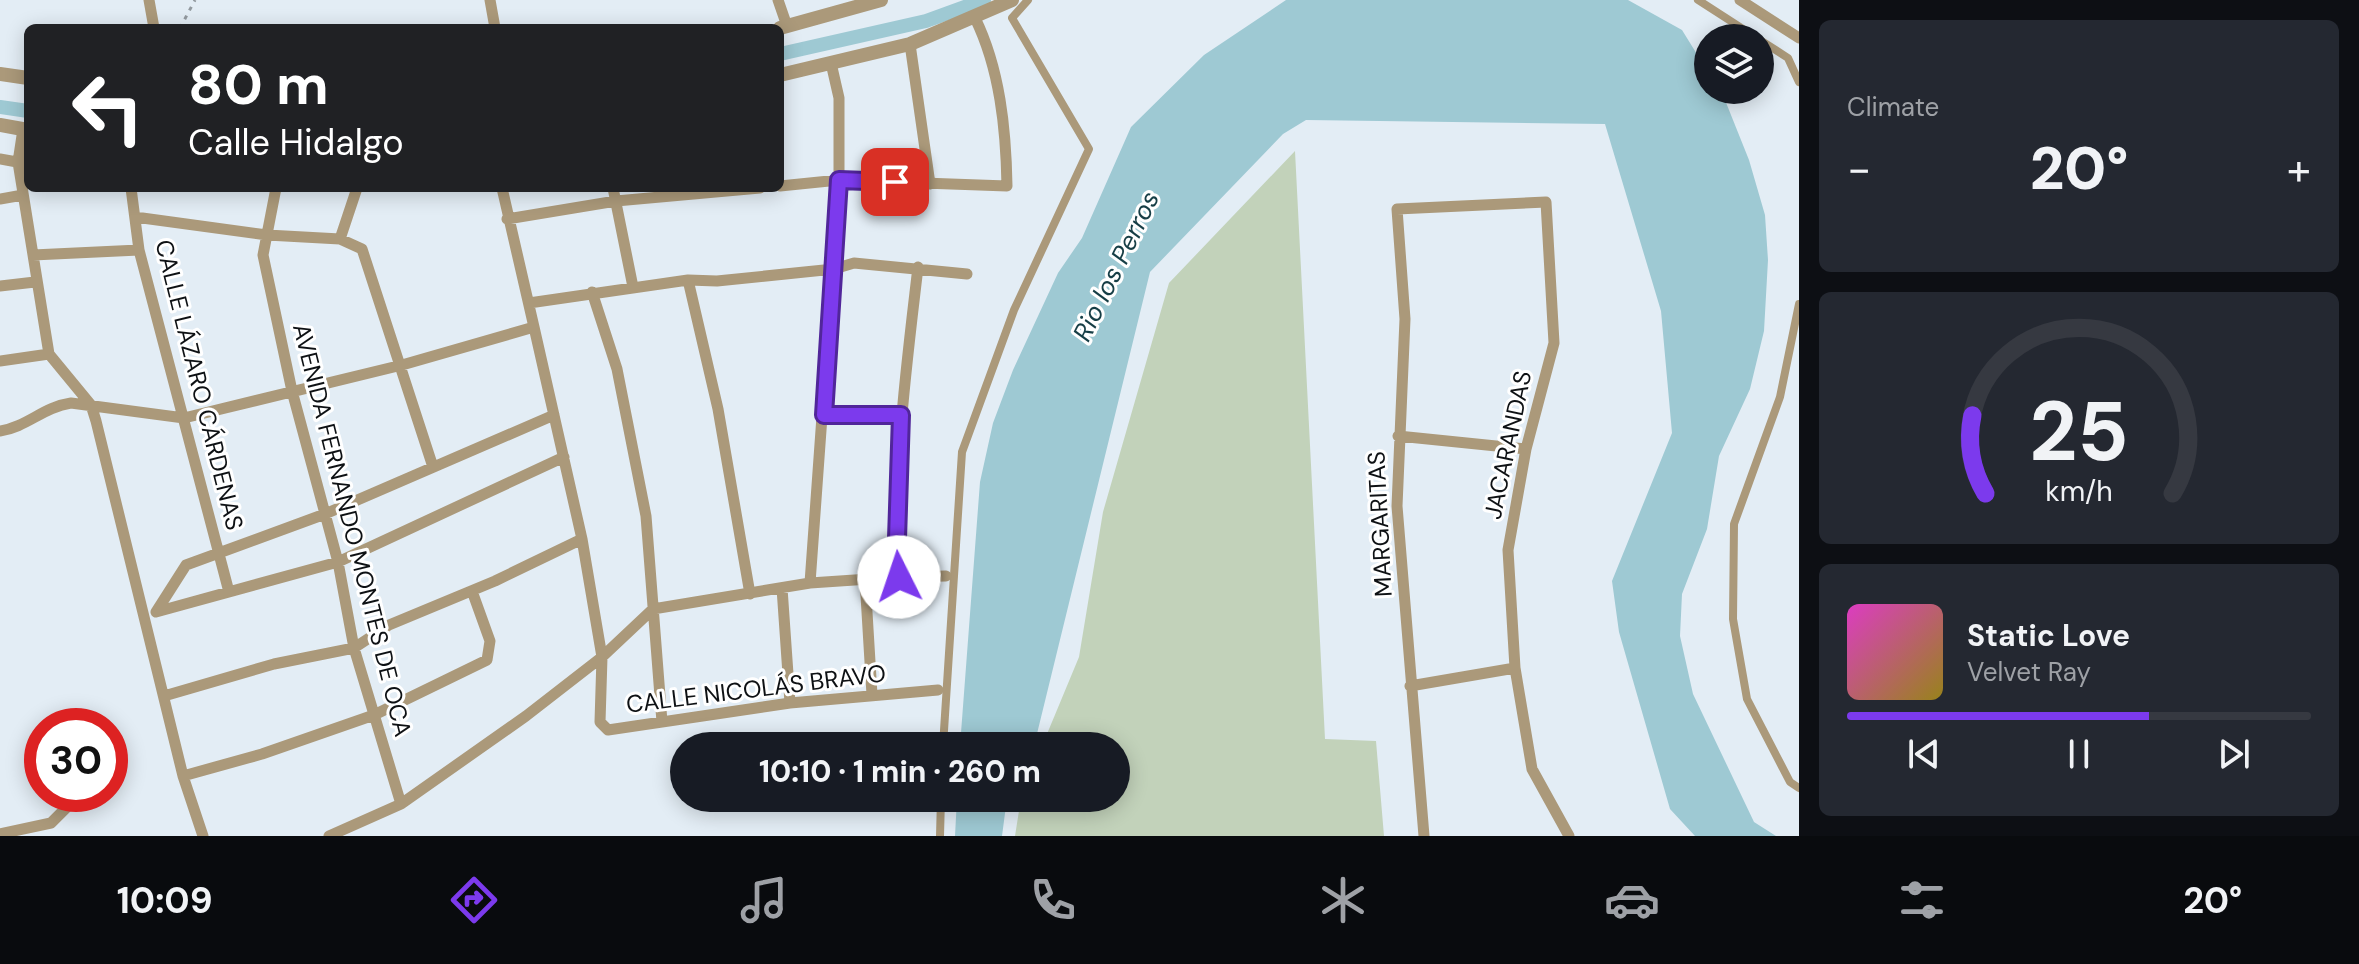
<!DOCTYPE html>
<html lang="en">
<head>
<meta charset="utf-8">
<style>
  :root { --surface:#171b24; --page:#242831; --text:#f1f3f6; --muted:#9ea1a6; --line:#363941; --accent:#7c3aed }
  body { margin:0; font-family:"DM Sans",sans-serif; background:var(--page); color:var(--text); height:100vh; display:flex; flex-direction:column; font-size:30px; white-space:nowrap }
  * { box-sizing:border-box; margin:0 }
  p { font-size:26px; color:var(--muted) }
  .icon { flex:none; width:44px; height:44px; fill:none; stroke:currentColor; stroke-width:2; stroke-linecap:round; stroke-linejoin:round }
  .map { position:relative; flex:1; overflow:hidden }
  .drawer { display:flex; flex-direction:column; gap:20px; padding:20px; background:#0d0f14; width:560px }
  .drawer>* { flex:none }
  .guide { position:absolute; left:24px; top:24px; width:760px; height:168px; border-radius:12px; box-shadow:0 4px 20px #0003; background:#202124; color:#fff; overflow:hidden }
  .fabs { position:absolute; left:1694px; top:24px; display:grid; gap:16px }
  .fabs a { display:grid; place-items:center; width:80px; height:80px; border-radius:50%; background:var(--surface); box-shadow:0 4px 20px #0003; font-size:40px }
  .speed { position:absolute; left:24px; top:708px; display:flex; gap:16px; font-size:40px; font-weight:700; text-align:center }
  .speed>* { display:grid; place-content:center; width:104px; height:104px; border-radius:50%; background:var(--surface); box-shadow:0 4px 20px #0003; line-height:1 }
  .speed .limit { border:12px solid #d22; background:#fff; color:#111 }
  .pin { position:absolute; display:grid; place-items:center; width:68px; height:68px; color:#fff; margin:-34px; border-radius:16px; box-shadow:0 4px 12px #0006 }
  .me { position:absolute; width:88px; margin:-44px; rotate:356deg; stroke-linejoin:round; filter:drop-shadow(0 0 6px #0008) }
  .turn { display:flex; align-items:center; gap:28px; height:168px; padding:0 32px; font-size:36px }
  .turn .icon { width:104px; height:104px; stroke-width:2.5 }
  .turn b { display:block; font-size:56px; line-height:68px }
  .big { font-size:60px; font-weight:800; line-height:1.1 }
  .drawer .card { flex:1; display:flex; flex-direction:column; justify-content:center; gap:12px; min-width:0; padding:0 28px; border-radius:12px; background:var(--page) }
  .drawer .dial { align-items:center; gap:0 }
  .dial svg { height:208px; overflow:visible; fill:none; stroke:var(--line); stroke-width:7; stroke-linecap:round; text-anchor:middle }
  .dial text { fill:var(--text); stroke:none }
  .song { display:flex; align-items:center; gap:24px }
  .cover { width:96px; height:96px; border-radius:12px; background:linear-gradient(135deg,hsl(310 70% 55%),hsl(50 70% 35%)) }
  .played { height:8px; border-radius:4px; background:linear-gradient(90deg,var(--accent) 65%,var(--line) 65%) }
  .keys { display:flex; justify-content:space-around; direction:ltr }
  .heat { display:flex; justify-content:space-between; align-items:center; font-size:44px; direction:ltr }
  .trip { position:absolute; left:670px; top:732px; width:460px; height:80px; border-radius:40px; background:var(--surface); box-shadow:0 4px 20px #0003; font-weight:800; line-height:80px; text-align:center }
  .dock { display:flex; height:128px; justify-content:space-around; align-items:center; background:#090b0e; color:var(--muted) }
  .dock .icon { width:56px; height:56px }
  .dock .on { color:var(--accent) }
  .dock b { font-size:36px; color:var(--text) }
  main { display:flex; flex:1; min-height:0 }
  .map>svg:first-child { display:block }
</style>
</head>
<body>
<main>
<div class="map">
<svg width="1799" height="836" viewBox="0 0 1799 836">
  <rect width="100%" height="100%" fill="#e3edf5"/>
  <!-- green -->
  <path fill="#c2d2ba" d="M 1295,151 L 1325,739 L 1376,741 L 1384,836 L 1015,836 L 1021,798 L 1116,798 L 1116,746 L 1042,746 L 1079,657 L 1103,512 L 1169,283 Z"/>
  <!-- water -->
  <path fill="#9ec9d3" d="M 1286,0 L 1628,0 L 1682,30 L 1708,72 L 1708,90 L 1719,90 L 1723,95 L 1749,160 L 1765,215 L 1768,260 L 1764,331 L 1750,389 L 1719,456 L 1707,529 L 1682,594 L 1680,636 L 1693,694 L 1754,822 L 1776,836 L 1695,836 L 1670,809 L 1619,632 L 1612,581 L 1672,433 L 1661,311 L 1605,124 L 1306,120 L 1283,134 L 1150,272 L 1034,746 L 960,746 L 980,482 L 993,423 L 1013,370 L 1058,273 L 1082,238 L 1131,127 L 1204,55 Z
    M 957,798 L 1007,798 L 1002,836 L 955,836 Z"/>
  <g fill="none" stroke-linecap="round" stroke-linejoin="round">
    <!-- canal -->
    <path stroke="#9ec9d3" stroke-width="14" d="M 780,54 L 926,21 L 984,0
      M 0,107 L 28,111"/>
    <!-- path -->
    <path stroke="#92999f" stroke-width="3" stroke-dasharray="4 6" stroke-linecap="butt" d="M 180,28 L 195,0"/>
    <!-- pedestrian -->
    <path stroke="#ab997a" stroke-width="8" d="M 1698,0 L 1757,38
      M 1760,40 L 1788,58 L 1799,82
      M 1799,304 L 1780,397 L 1734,524 L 1733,619 L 1747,699 L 1790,782 L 1799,788
      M 943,746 L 962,452 L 1014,310 L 1089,149 L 1012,18 L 1028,0
      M 940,836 L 941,798"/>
    <!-- minor -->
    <path stroke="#ab997a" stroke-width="11" d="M 149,0 L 154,28
      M 490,0 L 495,28
      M 778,0 L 787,26
      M 1740,0 L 1799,38
      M 910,44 L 930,184
      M 23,129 L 18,162 L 49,354 L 91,405 L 96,421 L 183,776 L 203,836
      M 0,159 L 28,164
      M 780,186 L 839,180 L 1007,186 C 1006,129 1000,69 975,18
      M 131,188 L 139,250 L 229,592
      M 276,188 L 263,255 L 292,391 L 338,562 L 354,648 L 401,804
      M 613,188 L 633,287
      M 0,199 L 23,195
      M 135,217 L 267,235 L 340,239 L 362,249 L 433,467
      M 507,219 L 616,201 L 760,188
      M 340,239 L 357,188
      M 33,255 L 139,250
      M 918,267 C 906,370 892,473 899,577 L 810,583 L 653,609 L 602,657 L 600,722 L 608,730 L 790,703 L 938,690
      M 688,280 L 718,409 L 750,594
      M 0,286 L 35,282
      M 592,292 L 617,369 L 646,516 L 662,722
      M 529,303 L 688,280 L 717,281 L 834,269 L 854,263 L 967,274
      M 0,361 L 49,354
      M 824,415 L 901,415
      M 0,431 C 27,427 43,407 71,403 L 184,418 L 402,365 L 534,327 L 502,188
      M 1398,436 L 1526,449
      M 899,577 L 946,576
      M 865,579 L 872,695
      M 810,583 L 839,180 L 839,98 L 831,63
      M 782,588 L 790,703
      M 156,612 L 186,565 L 325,514 L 554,415
      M 156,612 L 338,562 L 564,457
      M 1410,686 L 1515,668
      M 164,696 L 274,664 L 354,648 L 389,625 L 495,581 L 582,539
      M 183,776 L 262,754 L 374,715 L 487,660 L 490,641 L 472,591
      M 0,834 L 51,823 L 80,794
      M 329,836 L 401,804 L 526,716 L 602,657 L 582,539 L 534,327
      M 1424,836 L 1397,506 L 1405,319 L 1397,209 L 1546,202 L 1554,343 L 1526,449 L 1508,550 L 1515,668 L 1532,769 L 1569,836"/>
    <!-- tertiary -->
    <path stroke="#ab997a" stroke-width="14" d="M 780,28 L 881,0
      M 0,74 L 28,78
      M 780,75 L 910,44 L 1012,0
      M 0,125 L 28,130"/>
  </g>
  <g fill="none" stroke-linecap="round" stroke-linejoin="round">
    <defs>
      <path id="route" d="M 895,182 L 839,180 L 824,415 L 901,415 L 897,539 L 899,577"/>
    </defs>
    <!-- route casing -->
    <use href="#route" stroke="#51269a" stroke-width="20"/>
    <!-- route -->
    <use href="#route" stroke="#7c3aed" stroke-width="14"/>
  </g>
  <g text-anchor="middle" stroke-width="6" stroke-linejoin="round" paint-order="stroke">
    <!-- street labels -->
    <g font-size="24" fill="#0e1114" stroke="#fff">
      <text transform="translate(199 385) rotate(76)" y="8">CALLE LÁZARO CÁRDENAS</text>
      <text transform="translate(1508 445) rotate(-78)" y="8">JACARANDAS</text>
      <text transform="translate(1380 524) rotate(-93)" y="8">MARGARITAS</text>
      <text transform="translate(352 530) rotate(76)" y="8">AVENIDA FERNANDO MONTES DE OCA</text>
      <text transform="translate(756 689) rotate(-7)" y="8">CALLE NICOLÁS BRAVO</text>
    </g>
    <!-- water labels -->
    <g font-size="26" font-style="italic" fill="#163e46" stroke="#fff">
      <text transform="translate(1116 266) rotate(-64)" y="9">Rio los Perros</text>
    </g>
  </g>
</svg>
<div class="fabs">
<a><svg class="icon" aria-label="layers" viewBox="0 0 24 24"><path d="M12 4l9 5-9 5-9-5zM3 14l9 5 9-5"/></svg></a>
</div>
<div class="speed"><div class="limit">30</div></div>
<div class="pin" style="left:895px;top:182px;background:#d93025"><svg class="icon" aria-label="arrive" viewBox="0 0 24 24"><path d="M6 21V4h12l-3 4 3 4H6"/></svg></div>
<svg class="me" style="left:899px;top:577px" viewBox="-20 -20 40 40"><circle r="19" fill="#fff"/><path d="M0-13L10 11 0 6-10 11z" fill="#7c3aed"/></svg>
<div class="trip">10:10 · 1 min · 260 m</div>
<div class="guide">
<div class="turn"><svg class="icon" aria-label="left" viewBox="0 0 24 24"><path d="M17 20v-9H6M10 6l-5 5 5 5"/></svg><div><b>80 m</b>Calle Hidalgo</div></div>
</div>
</div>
<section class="drawer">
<div class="card"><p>Climate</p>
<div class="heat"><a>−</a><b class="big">20°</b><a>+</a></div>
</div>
<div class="card dial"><svg viewBox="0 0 100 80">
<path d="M14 69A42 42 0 1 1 86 69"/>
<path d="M14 69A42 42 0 0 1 9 39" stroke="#7c3aed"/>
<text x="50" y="56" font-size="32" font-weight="700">25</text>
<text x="50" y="72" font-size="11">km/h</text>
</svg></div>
<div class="card">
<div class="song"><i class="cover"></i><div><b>Static Love</b><p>Velvet Ray</p></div></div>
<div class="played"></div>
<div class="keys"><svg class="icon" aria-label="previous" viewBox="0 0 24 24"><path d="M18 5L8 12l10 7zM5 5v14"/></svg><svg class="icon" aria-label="pause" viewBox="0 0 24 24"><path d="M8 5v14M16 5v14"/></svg><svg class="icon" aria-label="next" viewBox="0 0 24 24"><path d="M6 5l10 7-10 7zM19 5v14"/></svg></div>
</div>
</section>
</main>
<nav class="dock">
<b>10:09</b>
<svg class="icon on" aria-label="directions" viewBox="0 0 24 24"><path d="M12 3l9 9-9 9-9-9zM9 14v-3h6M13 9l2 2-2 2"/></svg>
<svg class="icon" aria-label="music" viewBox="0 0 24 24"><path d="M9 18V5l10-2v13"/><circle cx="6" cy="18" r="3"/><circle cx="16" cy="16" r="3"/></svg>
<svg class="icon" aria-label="phone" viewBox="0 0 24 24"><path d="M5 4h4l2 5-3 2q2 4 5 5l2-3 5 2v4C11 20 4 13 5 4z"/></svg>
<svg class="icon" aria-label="climate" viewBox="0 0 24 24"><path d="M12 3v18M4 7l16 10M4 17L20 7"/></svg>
<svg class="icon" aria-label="car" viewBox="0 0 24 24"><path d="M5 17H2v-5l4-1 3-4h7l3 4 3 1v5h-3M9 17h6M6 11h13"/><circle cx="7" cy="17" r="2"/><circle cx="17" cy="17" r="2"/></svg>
<svg class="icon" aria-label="filters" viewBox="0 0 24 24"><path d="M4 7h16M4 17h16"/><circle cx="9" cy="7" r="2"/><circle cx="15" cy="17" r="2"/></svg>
<b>20°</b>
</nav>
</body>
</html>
